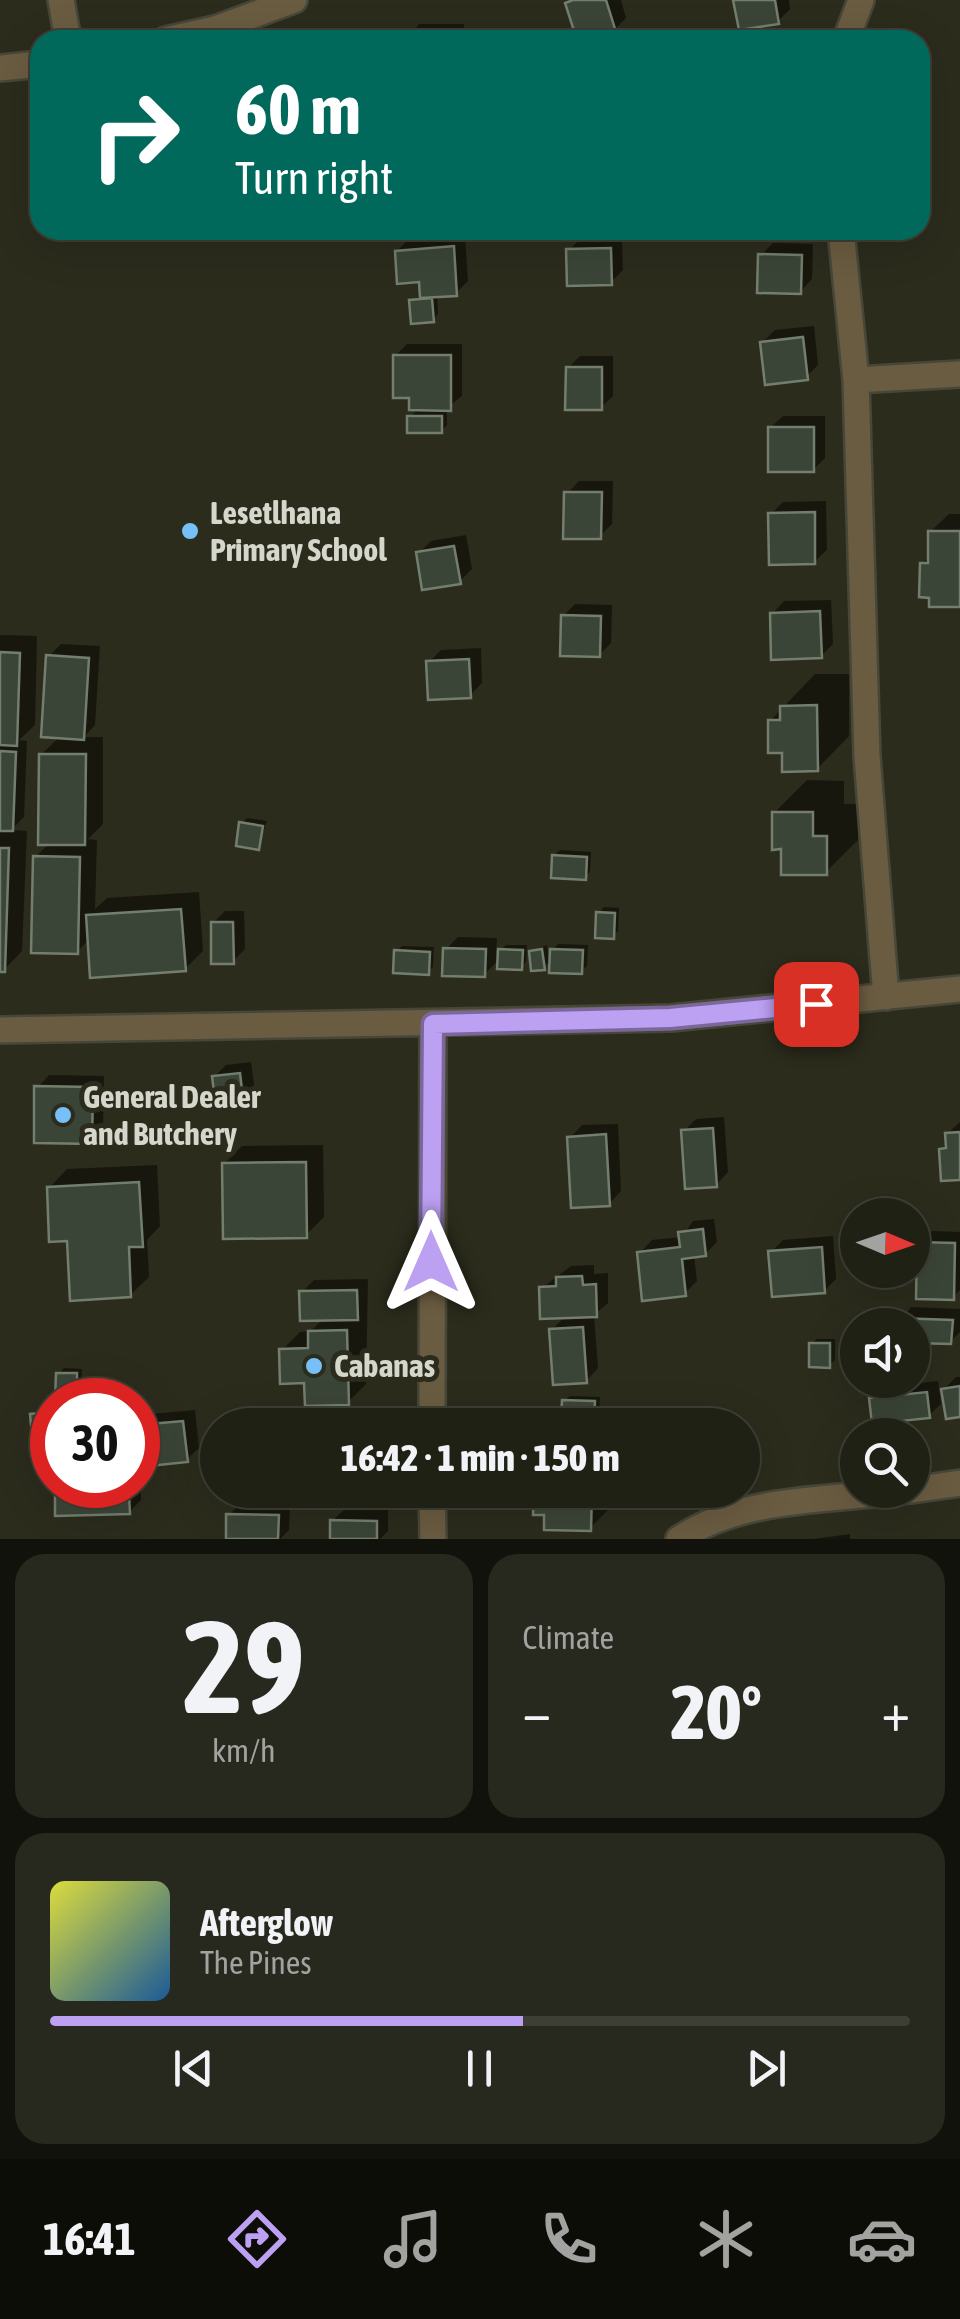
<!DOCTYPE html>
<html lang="en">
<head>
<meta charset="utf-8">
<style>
  :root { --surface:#202115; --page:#28291e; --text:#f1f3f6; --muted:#a2a3a0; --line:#3d3e34; --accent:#bca0f2 }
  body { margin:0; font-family:"Asap Condensed",sans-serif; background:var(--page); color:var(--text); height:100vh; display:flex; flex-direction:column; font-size:38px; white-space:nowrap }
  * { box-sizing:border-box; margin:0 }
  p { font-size:32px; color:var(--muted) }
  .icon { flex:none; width:55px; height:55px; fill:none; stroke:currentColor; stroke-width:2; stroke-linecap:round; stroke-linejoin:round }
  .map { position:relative; height:1539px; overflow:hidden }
  .drawer { display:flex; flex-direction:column; gap:15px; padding:15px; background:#12120c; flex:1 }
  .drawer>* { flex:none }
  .hud { position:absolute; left:30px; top:30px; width:900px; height:210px; border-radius:30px; box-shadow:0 10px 40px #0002,0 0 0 2px var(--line); background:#00695c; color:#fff; overflow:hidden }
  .needle { width:65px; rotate:92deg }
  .fabs { position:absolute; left:840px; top:1198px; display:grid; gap:20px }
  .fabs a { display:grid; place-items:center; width:90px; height:90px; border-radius:50%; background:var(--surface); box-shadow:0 10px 40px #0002,0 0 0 2px var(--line); font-size:50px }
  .speed { position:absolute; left:30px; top:1378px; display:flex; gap:20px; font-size:50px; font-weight:700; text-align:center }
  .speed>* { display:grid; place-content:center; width:130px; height:130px; border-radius:50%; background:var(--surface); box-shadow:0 10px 40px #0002,0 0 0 2px var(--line); line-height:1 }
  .speed .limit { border:15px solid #d22; background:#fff; color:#111 }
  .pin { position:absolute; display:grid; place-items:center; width:85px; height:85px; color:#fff; margin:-42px; border-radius:20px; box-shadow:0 5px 15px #0006 }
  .me { position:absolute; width:110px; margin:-55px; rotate:0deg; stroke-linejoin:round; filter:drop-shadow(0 0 8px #0008) }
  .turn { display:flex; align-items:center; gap:35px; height:210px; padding:0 40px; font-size:45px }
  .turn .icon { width:130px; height:130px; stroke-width:2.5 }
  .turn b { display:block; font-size:70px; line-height:85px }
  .big { font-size:75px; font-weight:800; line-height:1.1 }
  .drawer .card { flex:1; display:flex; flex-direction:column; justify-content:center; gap:15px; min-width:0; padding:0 35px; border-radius:30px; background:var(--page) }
  .drawer .dial { align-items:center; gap:0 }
  .dial b { font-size:130px; line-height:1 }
  .song { display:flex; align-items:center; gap:30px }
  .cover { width:120px; height:120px; border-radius:15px; background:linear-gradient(135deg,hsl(60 70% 55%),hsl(210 70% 35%)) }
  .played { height:10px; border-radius:5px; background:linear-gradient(90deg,var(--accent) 55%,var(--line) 55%) }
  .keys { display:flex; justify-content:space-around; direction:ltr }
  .heat { display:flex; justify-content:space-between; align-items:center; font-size:55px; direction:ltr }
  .drawer .tiles { flex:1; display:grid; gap:15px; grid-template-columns:1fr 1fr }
  .card:last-child { grid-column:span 2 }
  .trip { position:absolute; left:200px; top:1408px; width:560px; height:100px; border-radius:50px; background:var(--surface); box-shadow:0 10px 40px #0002,0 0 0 2px var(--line); font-weight:800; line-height:100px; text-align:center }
  .dock { display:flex; height:160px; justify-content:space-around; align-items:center; background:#0d0d08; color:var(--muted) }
  .dock .icon { width:70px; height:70px }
  .dock .active { color:var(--accent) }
  .dock b { font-size:45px; color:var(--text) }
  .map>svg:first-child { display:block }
</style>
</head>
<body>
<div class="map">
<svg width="960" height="1539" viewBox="0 0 960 1539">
  <rect width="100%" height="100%" fill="#2b2c1c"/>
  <!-- shadow -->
  <path fill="#0007" d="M 571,0 L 621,0 L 626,18 L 614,30 L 580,40 L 568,3 Z
    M 736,0 L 789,0 L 790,9 L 778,21 Z
    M 419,24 L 464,24 L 464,40 L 407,40 Z
    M 465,236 L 468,281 L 456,293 L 437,295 L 438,314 L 433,320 L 412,301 L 423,295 L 422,280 L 397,251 L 409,239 Z
    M 622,237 L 623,270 L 611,282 L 569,250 L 581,238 Z
    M 773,243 L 813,244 L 812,279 L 800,292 L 761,255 Z
    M 814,326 L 818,365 L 806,377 L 762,343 L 775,330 Z
    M 407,344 L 462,344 L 462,396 L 447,408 L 447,425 L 441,431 L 410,417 L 419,408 L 395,356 Z
    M 580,356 L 613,356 L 613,396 L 600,408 L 568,368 Z
    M 783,416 L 825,416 L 825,458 L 813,470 L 770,428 Z
    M 579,481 L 613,481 L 612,524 L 600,536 L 567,494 Z
    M 826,501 L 827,550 L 814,562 L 771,514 L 783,502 Z
    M 949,514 L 960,514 L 960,605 L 922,564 L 930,556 L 930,532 Z
    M 466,535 L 472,569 L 459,582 L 419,553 L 431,541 Z
    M 831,600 L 833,644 L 821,656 L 772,614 L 784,601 Z
    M 575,604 L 612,605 L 611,643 L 599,655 L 563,616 Z
    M 0,635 L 37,636 L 35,725 L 19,740 L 27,741 L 24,817 L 11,830 L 27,831 L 22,951 L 4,970 L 0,969 Z
    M 61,644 L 100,646 L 95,725 L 84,737 L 103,737 L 103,824 L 88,839 L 97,840 L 95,909 L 107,898 L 199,892 L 203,951 L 185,969 L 90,938 L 77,952 L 35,857 L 50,843 L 41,755 L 60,736 L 49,656 Z
    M 481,648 L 482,683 L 469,696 L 429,662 L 441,650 Z
    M 815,674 L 849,674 L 849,736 L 817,769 L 785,751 L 770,721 Z
    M 807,780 L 844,781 L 844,804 L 858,804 L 858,840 L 826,872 L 783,847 L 774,813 Z
    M 247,818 L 267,821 L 258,847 L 242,823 Z
    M 560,850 L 591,852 L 590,872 L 585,877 L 554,856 Z
    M 604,907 L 619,908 L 618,931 L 613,936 L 599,913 Z
    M 225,911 L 244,911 L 245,949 L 233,961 L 213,923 Z
    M 458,937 L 497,938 L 496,955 L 506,945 L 527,945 L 526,962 L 521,967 L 500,958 L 484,975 L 446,949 Z
    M 558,944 L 588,945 L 587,966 L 581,971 L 553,950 Z
    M 547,945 L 549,962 L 543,968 L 532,951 Z
    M 402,946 L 434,947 L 433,967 L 428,972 L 397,951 Z
    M 251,1062 L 255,1092 L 243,1104 L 214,1077 L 226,1065 Z
    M 49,1075 L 104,1076 L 103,1129 L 91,1141 L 37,1088 Z
    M 724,1117 L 728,1172 L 716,1185 L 684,1131 L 696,1119 Z
    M 960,1122 L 960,1177 L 941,1150 L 948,1143 L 947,1134 Z
    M 618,1124 L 621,1191 L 609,1204 L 570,1138 L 582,1125 Z
    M 323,1145 L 324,1217 L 306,1235 L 224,1164 L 242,1146 Z
    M 157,1165 L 160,1226 L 147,1240 L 149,1277 L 130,1295 L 69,1239 L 49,1188 L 67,1169 Z
    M 714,1219 L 717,1242 L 705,1254 L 694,1255 L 697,1281 L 685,1293 L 640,1253 L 652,1240 L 682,1237 L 693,1221 Z
    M 932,1231 L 960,1232 L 960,1290 L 953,1297 L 920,1243 Z
    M 833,1236 L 836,1279 L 824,1291 L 771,1252 L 783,1240 Z
    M 594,1265 L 594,1274 L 608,1273 L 608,1303 L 594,1315 L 598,1368 L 586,1381 L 551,1330 L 566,1316 L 542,1288 L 571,1266 Z
    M 368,1279 L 366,1384 L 348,1402 L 307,1381 L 282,1350 L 300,1332 L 311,1331 L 324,1318 L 302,1292 L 314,1280 Z
    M 911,1307 L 960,1309 L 960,1332 L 950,1342 L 912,1325 L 898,1325 Z
    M 817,1339 L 835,1339 L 835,1360 L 829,1365 L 811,1344 Z
    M 64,1368 L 82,1369 L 81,1394 L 75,1400 L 58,1400 L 59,1374 Z
    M 956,1377 L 960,1377 L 960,1414 L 943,1390 Z
    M 938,1381 L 941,1404 L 928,1416 L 871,1399 L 884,1387 Z
    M 135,1394 L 135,1400 L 75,1400 Z
    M 570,1396 L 600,1397 L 599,1415 L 593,1421 L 610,1421 L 610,1425 L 567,1425 L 572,1419 L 564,1401 Z
    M 52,1402 L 52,1431 L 34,1433 L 33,1415 L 45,1403 Z
    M 195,1410 L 199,1448 L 186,1460 L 138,1465 L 140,1415 Z
    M 141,1482 L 141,1500 L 129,1512 L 57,1496 L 69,1485 Z
    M 536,1490 L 609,1490 L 608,1510 L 590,1528 L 547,1512 Z
    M 241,1503 L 290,1504 L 289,1530 L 280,1539 L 228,1539 L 229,1515 Z
    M 345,1509 L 388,1510 L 388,1531 L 380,1539 L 332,1539 L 332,1521 Z
    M 850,1534 L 850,1539 L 813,1539 Z"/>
  <!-- building -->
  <path fill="#3b4537" stroke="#737e6e" stroke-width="2.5" d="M 573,0 L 606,0 L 616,32 L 577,40 L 565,3 Z
    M 733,0 L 775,0 L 779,24 L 739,30 Z
    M 454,246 L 457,296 L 420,298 L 419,282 L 397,284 L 395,251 Z
    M 611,248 L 612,285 L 567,286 L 566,249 Z
    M 758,254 L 802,255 L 801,294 L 757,293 Z
    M 432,298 L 434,322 L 411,324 L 409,300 Z
    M 803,337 L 808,380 L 765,385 L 760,342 Z
    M 393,355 L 451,355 L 451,411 L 409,410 L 409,398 L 393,398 Z
    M 566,367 L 602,367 L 602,410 L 565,410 Z
    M 407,416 L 442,416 L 442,433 L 407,433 Z
    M 768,427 L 814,427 L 814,472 L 768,472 Z
    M 564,492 L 602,492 L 601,539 L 563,539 Z
    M 815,512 L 815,564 L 769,565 L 768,513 Z
    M 928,531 L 960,531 L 960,607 L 929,607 L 929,598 L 919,597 L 920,563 L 928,563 Z
    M 454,546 L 461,584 L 422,590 L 416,552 Z
    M 820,611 L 822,658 L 771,660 L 770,613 Z
    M 561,615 L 601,616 L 600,657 L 560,656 Z
    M 0,652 L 20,653 L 17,746 L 0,745 Z
    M 46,655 L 89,658 L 84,740 L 41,737 Z
    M 469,659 L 471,698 L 428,700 L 426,661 Z
    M 817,705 L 818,771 L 782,772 L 782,753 L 768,753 L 768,720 L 780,720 L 780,706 Z
    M 0,751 L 16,752 L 13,831 L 0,831 Z
    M 39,754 L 86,754 L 85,845 L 38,845 Z
    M 772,812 L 813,812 L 813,836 L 827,836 L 827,875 L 781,875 L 781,849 L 772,850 Z
    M 239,822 L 263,826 L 259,850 L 236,846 Z
    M 0,848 L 9,848 L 5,972 L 0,972 Z
    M 552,855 L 587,857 L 586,880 L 551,878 Z
    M 33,856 L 80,857 L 78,954 L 31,953 Z
    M 181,909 L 186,971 L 90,978 L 86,915 Z
    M 596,912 L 615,913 L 614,939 L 595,938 Z
    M 211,922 L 233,922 L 234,964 L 211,964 Z
    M 443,948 L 486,949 L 485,977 L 442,976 Z
    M 498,949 L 523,950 L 522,970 L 497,969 Z
    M 542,949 L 545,970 L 531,971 L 529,951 Z
    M 550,949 L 583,950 L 582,974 L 549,973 Z
    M 394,950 L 430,952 L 429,975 L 393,973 Z
    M 240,1073 L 244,1106 L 216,1109 L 212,1076 Z
    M 34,1086 L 93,1087 L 92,1144 L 34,1143 Z
    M 713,1128 L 717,1187 L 685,1189 L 681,1130 Z
    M 960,1132 L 960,1180 L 941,1181 L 939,1149 L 946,1148 L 945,1133 Z
    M 606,1134 L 610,1206 L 571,1208 L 567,1137 Z
    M 306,1162 L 307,1238 L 223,1239 L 222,1163 Z
    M 139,1182 L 143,1247 L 129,1247 L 131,1297 L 70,1301 L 67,1241 L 49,1242 L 47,1187 Z
    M 703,1229 L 706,1256 L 682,1259 L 686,1296 L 642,1301 L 637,1252 L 680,1247 L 678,1232 Z
    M 917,1242 L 955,1243 L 954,1300 L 916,1299 Z
    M 822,1247 L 825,1293 L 772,1297 L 768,1251 Z
    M 582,1276 L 583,1285 L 596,1284 L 597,1317 L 540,1319 L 539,1287 L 556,1286 L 556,1277 Z
    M 357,1290 L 358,1320 L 300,1321 L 299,1291 Z
    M 896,1318 L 953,1320 L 951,1344 L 912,1343 L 912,1325 L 896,1325 Z
    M 583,1327 L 587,1383 L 553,1385 L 549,1329 Z
    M 347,1330 L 349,1405 L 305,1406 L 304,1383 L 280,1384 L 279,1349 L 308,1348 L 308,1331 Z
    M 809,1343 L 830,1343 L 830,1368 L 809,1367 Z
    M 56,1373 L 77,1373 L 77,1400 L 55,1400 Z
    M 960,1386 L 960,1417 L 946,1419 L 941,1389 Z
    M 927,1392 L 930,1418 L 872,1424 L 869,1398 Z
    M 562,1400 L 595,1401 L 594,1423 L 561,1421 Z
    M 52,1412 L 52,1434 L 32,1436 L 30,1414 Z
    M 183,1421 L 188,1462 L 138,1467 L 138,1425 Z
    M 534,1490 L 592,1490 L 591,1531 L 544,1530 L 544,1515 L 533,1515 Z
    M 129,1494 L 130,1514 L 55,1516 L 55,1495 Z
    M 226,1514 L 279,1515 L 278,1539 L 226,1539 Z
    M 330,1520 L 377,1521 L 377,1539 L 330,1539 Z"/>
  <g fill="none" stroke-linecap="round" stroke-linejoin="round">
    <defs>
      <path id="minor" d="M 61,0 L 68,40
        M 166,40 L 215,29 L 294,0
        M 846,40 L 861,0
        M 0,68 L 40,64
        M 841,230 L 856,380 L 867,756 L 886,997
        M 856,380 L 960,374
        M 0,1030 L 671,1018 L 960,989
        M 432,1425 L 433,1024
        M 432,1490 L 433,1539
        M 912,1490 L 960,1483
        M 679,1539 C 745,1495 832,1501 909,1490"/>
    </defs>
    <!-- minor casing -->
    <use href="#minor" stroke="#464738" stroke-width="30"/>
    <!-- minor -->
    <use href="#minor" stroke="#6a5c41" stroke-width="25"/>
  </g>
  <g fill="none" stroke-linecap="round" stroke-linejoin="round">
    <defs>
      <path id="route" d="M 431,1262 L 433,1024 L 670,1018 L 816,1004"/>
    </defs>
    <!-- route casing -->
    <use href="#route" stroke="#7a689d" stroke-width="25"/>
    <!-- route -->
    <use href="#route" stroke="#bca0f2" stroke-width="18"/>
  </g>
  <!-- markers -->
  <g fill="#77c0f7" stroke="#2b2c1c" stroke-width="4">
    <circle cx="190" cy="531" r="10"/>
    <circle cx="63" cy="1115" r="10"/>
    <circle cx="314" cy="1366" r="10"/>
  </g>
  <g text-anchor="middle" stroke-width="10" stroke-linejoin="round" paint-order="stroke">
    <!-- poi labels -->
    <g font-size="32" font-weight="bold" fill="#d5d6cc" stroke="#2b2c1c" text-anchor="start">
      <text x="210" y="524">Lesetlhana<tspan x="210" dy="37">Primary School</tspan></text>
      <text x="83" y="1108">General Dealer<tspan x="83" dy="37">and Butchery</tspan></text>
      <text x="334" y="1377">Cabanas</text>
    </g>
  </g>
</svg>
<div class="fabs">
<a><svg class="needle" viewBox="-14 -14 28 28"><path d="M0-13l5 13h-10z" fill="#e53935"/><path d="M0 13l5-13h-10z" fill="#a2a3a0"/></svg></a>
<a><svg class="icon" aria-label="sound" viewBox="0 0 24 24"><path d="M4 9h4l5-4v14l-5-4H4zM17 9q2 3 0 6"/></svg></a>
<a><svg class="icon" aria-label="search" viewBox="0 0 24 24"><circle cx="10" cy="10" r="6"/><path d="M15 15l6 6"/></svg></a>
</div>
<div class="speed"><div class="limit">30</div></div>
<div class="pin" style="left:816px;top:1004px;background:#d93025"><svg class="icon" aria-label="arrive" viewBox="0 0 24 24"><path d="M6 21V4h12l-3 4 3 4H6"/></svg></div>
<svg class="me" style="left:431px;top:1262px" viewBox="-20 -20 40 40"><path d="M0-17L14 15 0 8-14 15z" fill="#bca0f2" stroke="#fff" stroke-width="4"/></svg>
<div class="trip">16:42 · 1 min · 150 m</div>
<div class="hud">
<div class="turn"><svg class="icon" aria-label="right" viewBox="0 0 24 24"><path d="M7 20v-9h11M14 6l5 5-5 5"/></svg><div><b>60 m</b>Turn right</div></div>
</div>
</div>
<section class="drawer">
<div class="tiles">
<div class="card dial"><b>29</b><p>km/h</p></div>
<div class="card"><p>Climate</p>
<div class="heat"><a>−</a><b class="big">20°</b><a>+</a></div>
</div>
<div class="card">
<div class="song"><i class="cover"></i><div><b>Afterglow</b><p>The Pines</p></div></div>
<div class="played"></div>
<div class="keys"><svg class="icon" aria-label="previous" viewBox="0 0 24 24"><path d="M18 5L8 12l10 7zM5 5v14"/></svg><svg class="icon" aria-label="pause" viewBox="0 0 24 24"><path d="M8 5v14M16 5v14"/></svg><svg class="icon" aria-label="next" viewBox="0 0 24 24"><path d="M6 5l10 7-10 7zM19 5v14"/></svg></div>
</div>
</div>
</section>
<nav class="dock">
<b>16:41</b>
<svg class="icon active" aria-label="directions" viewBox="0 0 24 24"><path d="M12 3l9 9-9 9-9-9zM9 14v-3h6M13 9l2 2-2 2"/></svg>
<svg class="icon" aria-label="music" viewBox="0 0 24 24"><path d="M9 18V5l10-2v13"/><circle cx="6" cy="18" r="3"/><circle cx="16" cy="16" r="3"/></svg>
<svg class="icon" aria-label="phone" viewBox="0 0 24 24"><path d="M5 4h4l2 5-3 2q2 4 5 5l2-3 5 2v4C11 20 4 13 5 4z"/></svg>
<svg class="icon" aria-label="climate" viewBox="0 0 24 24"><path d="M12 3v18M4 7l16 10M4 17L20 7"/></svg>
<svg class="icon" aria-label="car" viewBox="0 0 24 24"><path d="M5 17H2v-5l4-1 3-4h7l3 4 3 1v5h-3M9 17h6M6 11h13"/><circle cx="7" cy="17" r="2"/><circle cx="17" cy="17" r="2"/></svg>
</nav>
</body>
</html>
